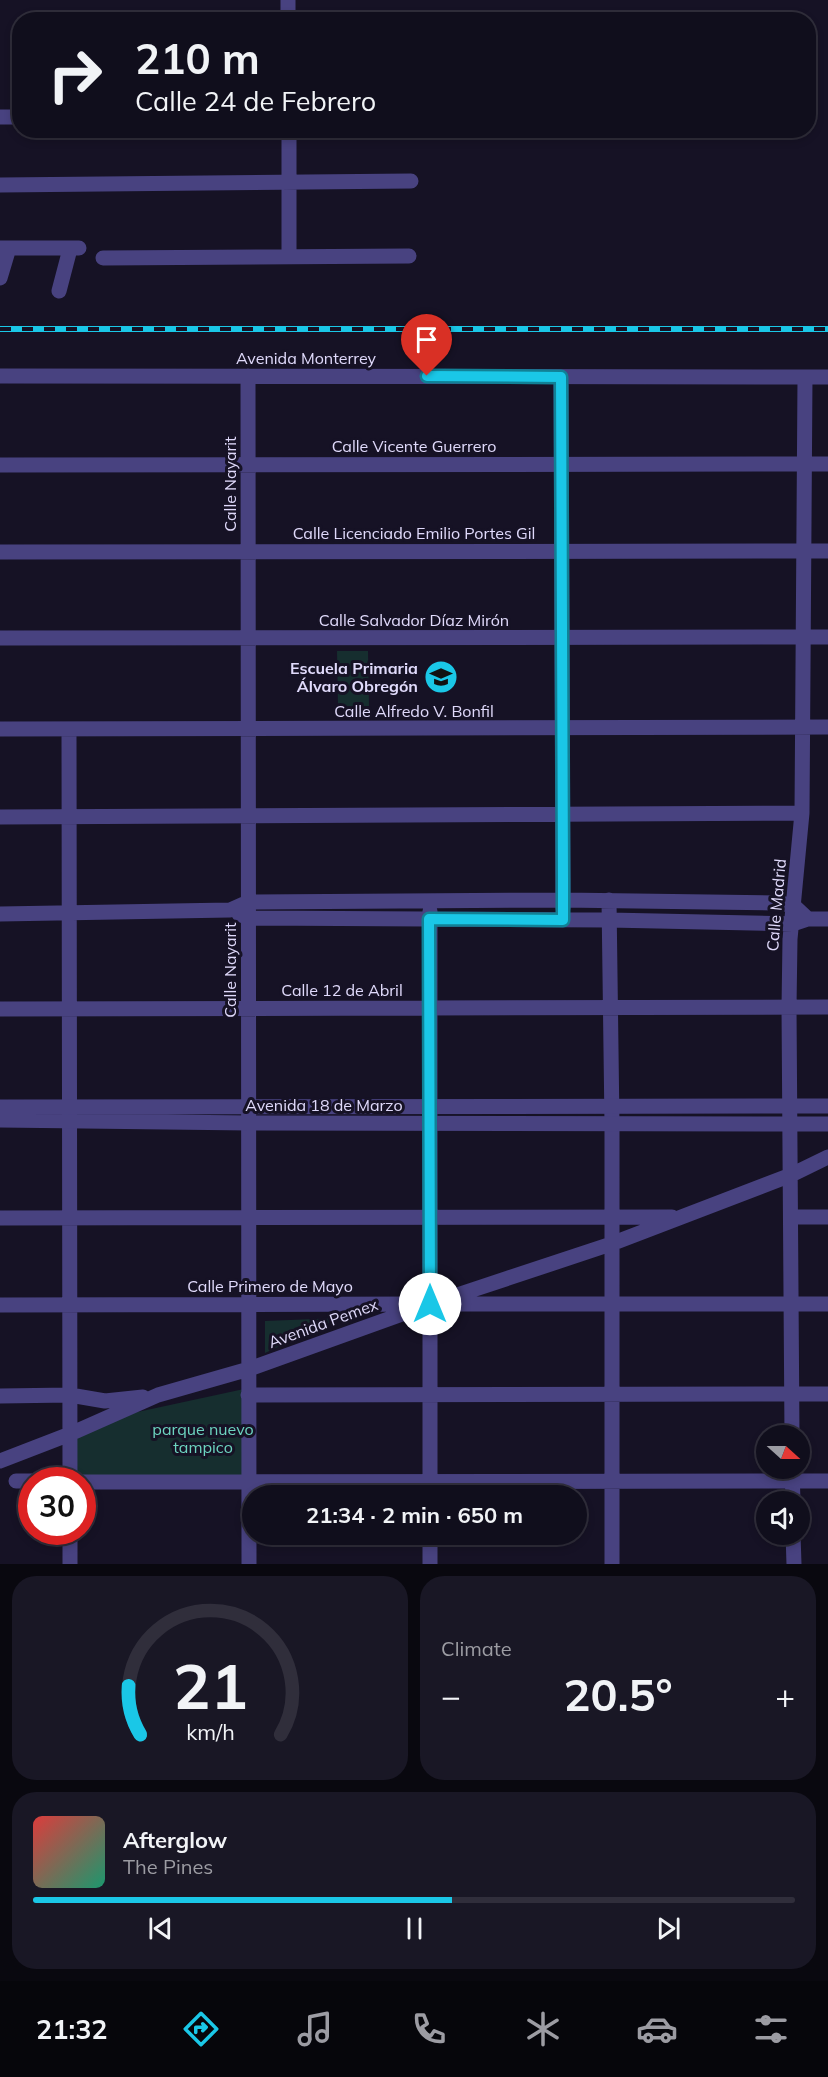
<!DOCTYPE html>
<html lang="en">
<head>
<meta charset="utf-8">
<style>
  :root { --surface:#100e1c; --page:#191725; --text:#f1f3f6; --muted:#9c9ca3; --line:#302e3b; --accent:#1ac7e7 }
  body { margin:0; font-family:Mulish,sans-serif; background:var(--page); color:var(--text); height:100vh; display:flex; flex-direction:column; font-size:22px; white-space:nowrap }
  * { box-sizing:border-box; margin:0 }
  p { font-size:20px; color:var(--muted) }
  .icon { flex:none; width:33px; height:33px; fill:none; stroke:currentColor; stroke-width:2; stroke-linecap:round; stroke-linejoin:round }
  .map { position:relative; height:1564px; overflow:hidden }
  .drawer { display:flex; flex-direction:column; gap:12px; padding:12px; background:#09080f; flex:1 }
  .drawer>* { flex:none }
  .guide { position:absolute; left:12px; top:12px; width:804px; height:126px; border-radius:24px; box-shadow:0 3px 9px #0003,0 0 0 2px var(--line); background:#100e1c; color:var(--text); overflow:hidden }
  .needle { width:39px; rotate:111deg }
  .buttons { position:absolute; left:756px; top:1425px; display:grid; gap:12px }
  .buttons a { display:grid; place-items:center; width:54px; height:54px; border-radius:50%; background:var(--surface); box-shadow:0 3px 9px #0003,0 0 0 2px var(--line); font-size:30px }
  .speed { position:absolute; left:18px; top:1467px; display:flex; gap:12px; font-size:30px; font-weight:700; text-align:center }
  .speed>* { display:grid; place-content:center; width:78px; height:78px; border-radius:50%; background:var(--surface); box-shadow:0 3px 9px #0003,0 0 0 2px var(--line); line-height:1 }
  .speed .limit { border:9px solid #d22; background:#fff; color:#111 }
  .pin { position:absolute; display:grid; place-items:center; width:51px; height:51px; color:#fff; margin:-62px -26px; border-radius:50% 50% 50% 0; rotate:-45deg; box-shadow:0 0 6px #0007 }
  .pin .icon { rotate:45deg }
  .me { position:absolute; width:66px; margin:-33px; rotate:0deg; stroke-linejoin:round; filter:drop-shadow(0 0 4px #0008) }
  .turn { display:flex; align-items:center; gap:21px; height:126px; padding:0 24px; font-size:27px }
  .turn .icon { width:78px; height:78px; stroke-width:2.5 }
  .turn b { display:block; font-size:42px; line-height:51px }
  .big { font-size:45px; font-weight:700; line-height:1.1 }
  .drawer .card { flex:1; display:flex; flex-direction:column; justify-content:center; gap:9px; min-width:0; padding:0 21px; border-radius:24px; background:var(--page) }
  .drawer .dial { align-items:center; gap:0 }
  .dial svg { height:156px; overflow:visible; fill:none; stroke:var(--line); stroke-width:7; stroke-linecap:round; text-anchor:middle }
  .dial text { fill:var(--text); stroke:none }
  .song { display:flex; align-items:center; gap:18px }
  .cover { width:72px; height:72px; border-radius:9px; background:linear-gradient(135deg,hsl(0 70% 55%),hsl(160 70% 35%)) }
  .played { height:6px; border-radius:3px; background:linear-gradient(90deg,var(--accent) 55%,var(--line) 55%) }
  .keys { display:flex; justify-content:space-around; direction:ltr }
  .heat { display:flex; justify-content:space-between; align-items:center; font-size:33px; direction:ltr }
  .drawer .tiles { flex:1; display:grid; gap:12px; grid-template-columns:1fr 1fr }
  .card:last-child { grid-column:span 2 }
  .trip { position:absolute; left:242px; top:1485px; width:345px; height:60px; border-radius:30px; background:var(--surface); box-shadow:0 3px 9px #0003,0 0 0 2px var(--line); font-weight:700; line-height:60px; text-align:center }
  .tabs { display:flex; height:96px; justify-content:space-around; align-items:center; background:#06060b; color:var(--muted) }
  .tabs .icon { width:42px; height:42px }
  .tabs .on { color:var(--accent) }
  .tabs b { font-size:27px; color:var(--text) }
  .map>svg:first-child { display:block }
</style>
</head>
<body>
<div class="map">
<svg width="828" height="1564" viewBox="0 0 828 1564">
  <rect width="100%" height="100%" fill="#161225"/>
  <!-- green -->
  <path fill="#162e2f" d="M 337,651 L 368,651 L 369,706 L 338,707 Z
    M 340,1318 L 265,1353 L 265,1321 Z
    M 244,1389 L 245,1477 L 74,1478 L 74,1437 L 119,1416 Z"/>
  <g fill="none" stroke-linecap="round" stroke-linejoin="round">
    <!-- minor -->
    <path stroke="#484280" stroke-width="15" d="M 288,0 L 288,20
      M 0,117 L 20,117
      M 289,130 L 289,257
      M 0,185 L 411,181
      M 0,248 L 79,248
      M 103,258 L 409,256
      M 0,278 L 9,248
      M 59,291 L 70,249
      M 0,376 L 828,377
      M 248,376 L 249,1564
      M 561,377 L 563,908
      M 0,465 L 828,464
      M 0,552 L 828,551
      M 0,638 L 828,637
      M 0,729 L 828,727
      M 69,729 L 70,1480
      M 0,817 L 802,813
      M 609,900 L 612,1124 L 612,1564
      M 0,914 L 230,910 L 248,902 L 563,900 L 776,903 L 793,905 L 808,919
      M 239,914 L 248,918 L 609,920 L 793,924 L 808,919 L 828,919
      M 0,1009 L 828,1007
      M 791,1217 L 828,1217
      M 0,1218 L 672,1217
      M 444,1304 L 828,1304
      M 0,1305 L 417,1304
      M 248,1395 L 828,1394
      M 0,1396 L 70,1395 L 105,1401 L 143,1397
      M 792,1436 L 789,1007 L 790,939 L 802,813 L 805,377
      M 0,1461 L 70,1434 L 158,1395 L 249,1369 L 430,1304 L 611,1244 L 791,1175 L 828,1157
      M 792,1468 L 793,1502
      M 16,1481 L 32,1481
      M 82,1482 L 828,1481
      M 430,1496 L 430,911
      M 70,1532 L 70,1564
      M 793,1534 L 794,1564
      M 430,1564 L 430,1534"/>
    <!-- tertiary -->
    <path stroke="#484280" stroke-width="15" d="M 0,1107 L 828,1106
      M 0,1120 L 249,1123 L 828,1124"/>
    <defs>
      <path id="rail" d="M 0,329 L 828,329"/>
    </defs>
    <!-- rail casing -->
    <use href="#rail" stroke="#1ac7e7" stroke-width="6"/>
    <!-- rail -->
    <use href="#rail" stroke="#161225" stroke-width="4" stroke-dasharray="11" stroke-linecap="butt"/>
  </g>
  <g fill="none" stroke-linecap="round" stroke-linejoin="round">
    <defs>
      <path id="route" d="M 427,376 L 561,377 L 563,878 L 563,920 L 429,919 L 430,1304"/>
    </defs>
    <!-- route casing -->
    <use href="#route" stroke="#118196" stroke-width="15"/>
    <!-- route -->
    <use href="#route" stroke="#1ac7e7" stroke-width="10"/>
  </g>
  <!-- icons -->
  <defs>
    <symbol id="school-disc" viewBox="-11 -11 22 22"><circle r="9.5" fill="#1ac7e7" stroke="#161225"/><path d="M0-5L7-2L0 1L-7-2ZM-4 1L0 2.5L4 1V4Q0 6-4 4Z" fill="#111"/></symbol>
  </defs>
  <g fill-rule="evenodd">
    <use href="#school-disc" x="422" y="658" width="38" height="38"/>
  </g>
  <g text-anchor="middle" stroke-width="6" stroke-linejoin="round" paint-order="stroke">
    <!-- street labels -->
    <g font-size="16" fill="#e0dafb" stroke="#161225">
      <text x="306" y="364">Avenida Monterrey</text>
      <text x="414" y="452">Calle Vicente Guerrero</text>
      <text transform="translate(230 484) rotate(-90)" y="6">Calle Nayarit</text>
      <text x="414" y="539">Calle Licenciado Emilio Portes Gil</text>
      <text x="414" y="626">Calle Salvador Díaz Mirón</text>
      <text x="414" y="717">Calle Alfredo V. Bonfil</text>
      <text transform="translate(776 905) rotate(-85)" y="6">Calle Madrid</text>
      <text transform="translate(230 970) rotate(-90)" y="6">Calle Nayarit</text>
      <text x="342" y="996">Calle 12 de Abril</text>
      <text x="324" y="1111">Avenida 18 de Marzo</text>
      <text x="270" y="1292">Calle Primero de Mayo</text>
      <text transform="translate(323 1323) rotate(-20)" y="6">Avenida Pemex</text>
    </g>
    <!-- poi labels -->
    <g font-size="16" font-weight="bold" fill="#e0dafb" stroke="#161225" text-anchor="end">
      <text x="418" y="674">Escuela Primaria<tspan x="418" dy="18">Álvaro Obregón</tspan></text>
    </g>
    <!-- park labels -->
    <g font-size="16" fill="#6dd4c0" stroke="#161225">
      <text x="203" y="1435">parque nuevo<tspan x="203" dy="18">tampico</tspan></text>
    </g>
  </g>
</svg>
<div class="buttons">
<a><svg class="needle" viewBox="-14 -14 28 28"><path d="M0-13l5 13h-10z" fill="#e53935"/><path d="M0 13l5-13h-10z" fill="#9c9ca3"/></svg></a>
<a><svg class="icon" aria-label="sound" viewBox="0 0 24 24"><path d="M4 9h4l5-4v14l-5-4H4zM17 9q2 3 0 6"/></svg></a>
</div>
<div class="speed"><div class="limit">30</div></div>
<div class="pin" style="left:427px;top:376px;background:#d93025"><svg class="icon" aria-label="arrive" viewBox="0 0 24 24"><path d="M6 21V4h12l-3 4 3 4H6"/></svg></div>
<svg class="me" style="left:430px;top:1304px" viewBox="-20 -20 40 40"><circle r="19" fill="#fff"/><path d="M0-13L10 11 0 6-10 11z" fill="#1ac7e7"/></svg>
<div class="trip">21:34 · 2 min · 650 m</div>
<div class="guide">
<div class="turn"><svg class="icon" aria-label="right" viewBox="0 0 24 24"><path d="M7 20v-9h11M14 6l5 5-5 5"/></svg><div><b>210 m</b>Calle 24 de Febrero</div></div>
</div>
</div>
<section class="drawer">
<div class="tiles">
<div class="card dial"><svg viewBox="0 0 100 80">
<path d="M14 69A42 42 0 1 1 86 69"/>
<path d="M14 69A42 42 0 0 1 8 44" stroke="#1ac7e7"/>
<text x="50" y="56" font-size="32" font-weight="700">21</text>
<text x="50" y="72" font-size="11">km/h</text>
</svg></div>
<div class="card"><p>Climate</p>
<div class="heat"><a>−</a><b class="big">20.5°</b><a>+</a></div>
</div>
<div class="card">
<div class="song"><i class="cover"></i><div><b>Afterglow</b><p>The Pines</p></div></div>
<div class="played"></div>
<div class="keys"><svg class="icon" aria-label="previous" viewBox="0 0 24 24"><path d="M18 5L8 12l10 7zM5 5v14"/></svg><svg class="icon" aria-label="pause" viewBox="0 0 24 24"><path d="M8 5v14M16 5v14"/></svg><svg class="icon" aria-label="next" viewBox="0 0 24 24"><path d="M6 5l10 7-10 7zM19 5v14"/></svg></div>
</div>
</div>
</section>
<nav class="tabs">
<b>21:32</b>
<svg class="icon on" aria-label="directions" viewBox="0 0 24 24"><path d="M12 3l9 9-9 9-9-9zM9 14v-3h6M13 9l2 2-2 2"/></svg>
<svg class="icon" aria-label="music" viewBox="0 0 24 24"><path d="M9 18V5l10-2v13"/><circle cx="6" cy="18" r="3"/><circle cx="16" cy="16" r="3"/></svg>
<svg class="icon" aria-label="phone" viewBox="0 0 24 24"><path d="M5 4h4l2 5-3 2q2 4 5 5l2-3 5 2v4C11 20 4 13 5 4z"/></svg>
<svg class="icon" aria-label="climate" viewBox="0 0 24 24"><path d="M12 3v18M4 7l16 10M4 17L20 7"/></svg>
<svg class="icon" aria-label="car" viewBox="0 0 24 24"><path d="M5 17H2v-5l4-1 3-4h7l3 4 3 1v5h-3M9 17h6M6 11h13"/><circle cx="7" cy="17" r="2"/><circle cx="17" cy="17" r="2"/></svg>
<svg class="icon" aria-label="filters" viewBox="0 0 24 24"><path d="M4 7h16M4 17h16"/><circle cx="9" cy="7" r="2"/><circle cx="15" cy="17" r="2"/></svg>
</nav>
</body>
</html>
